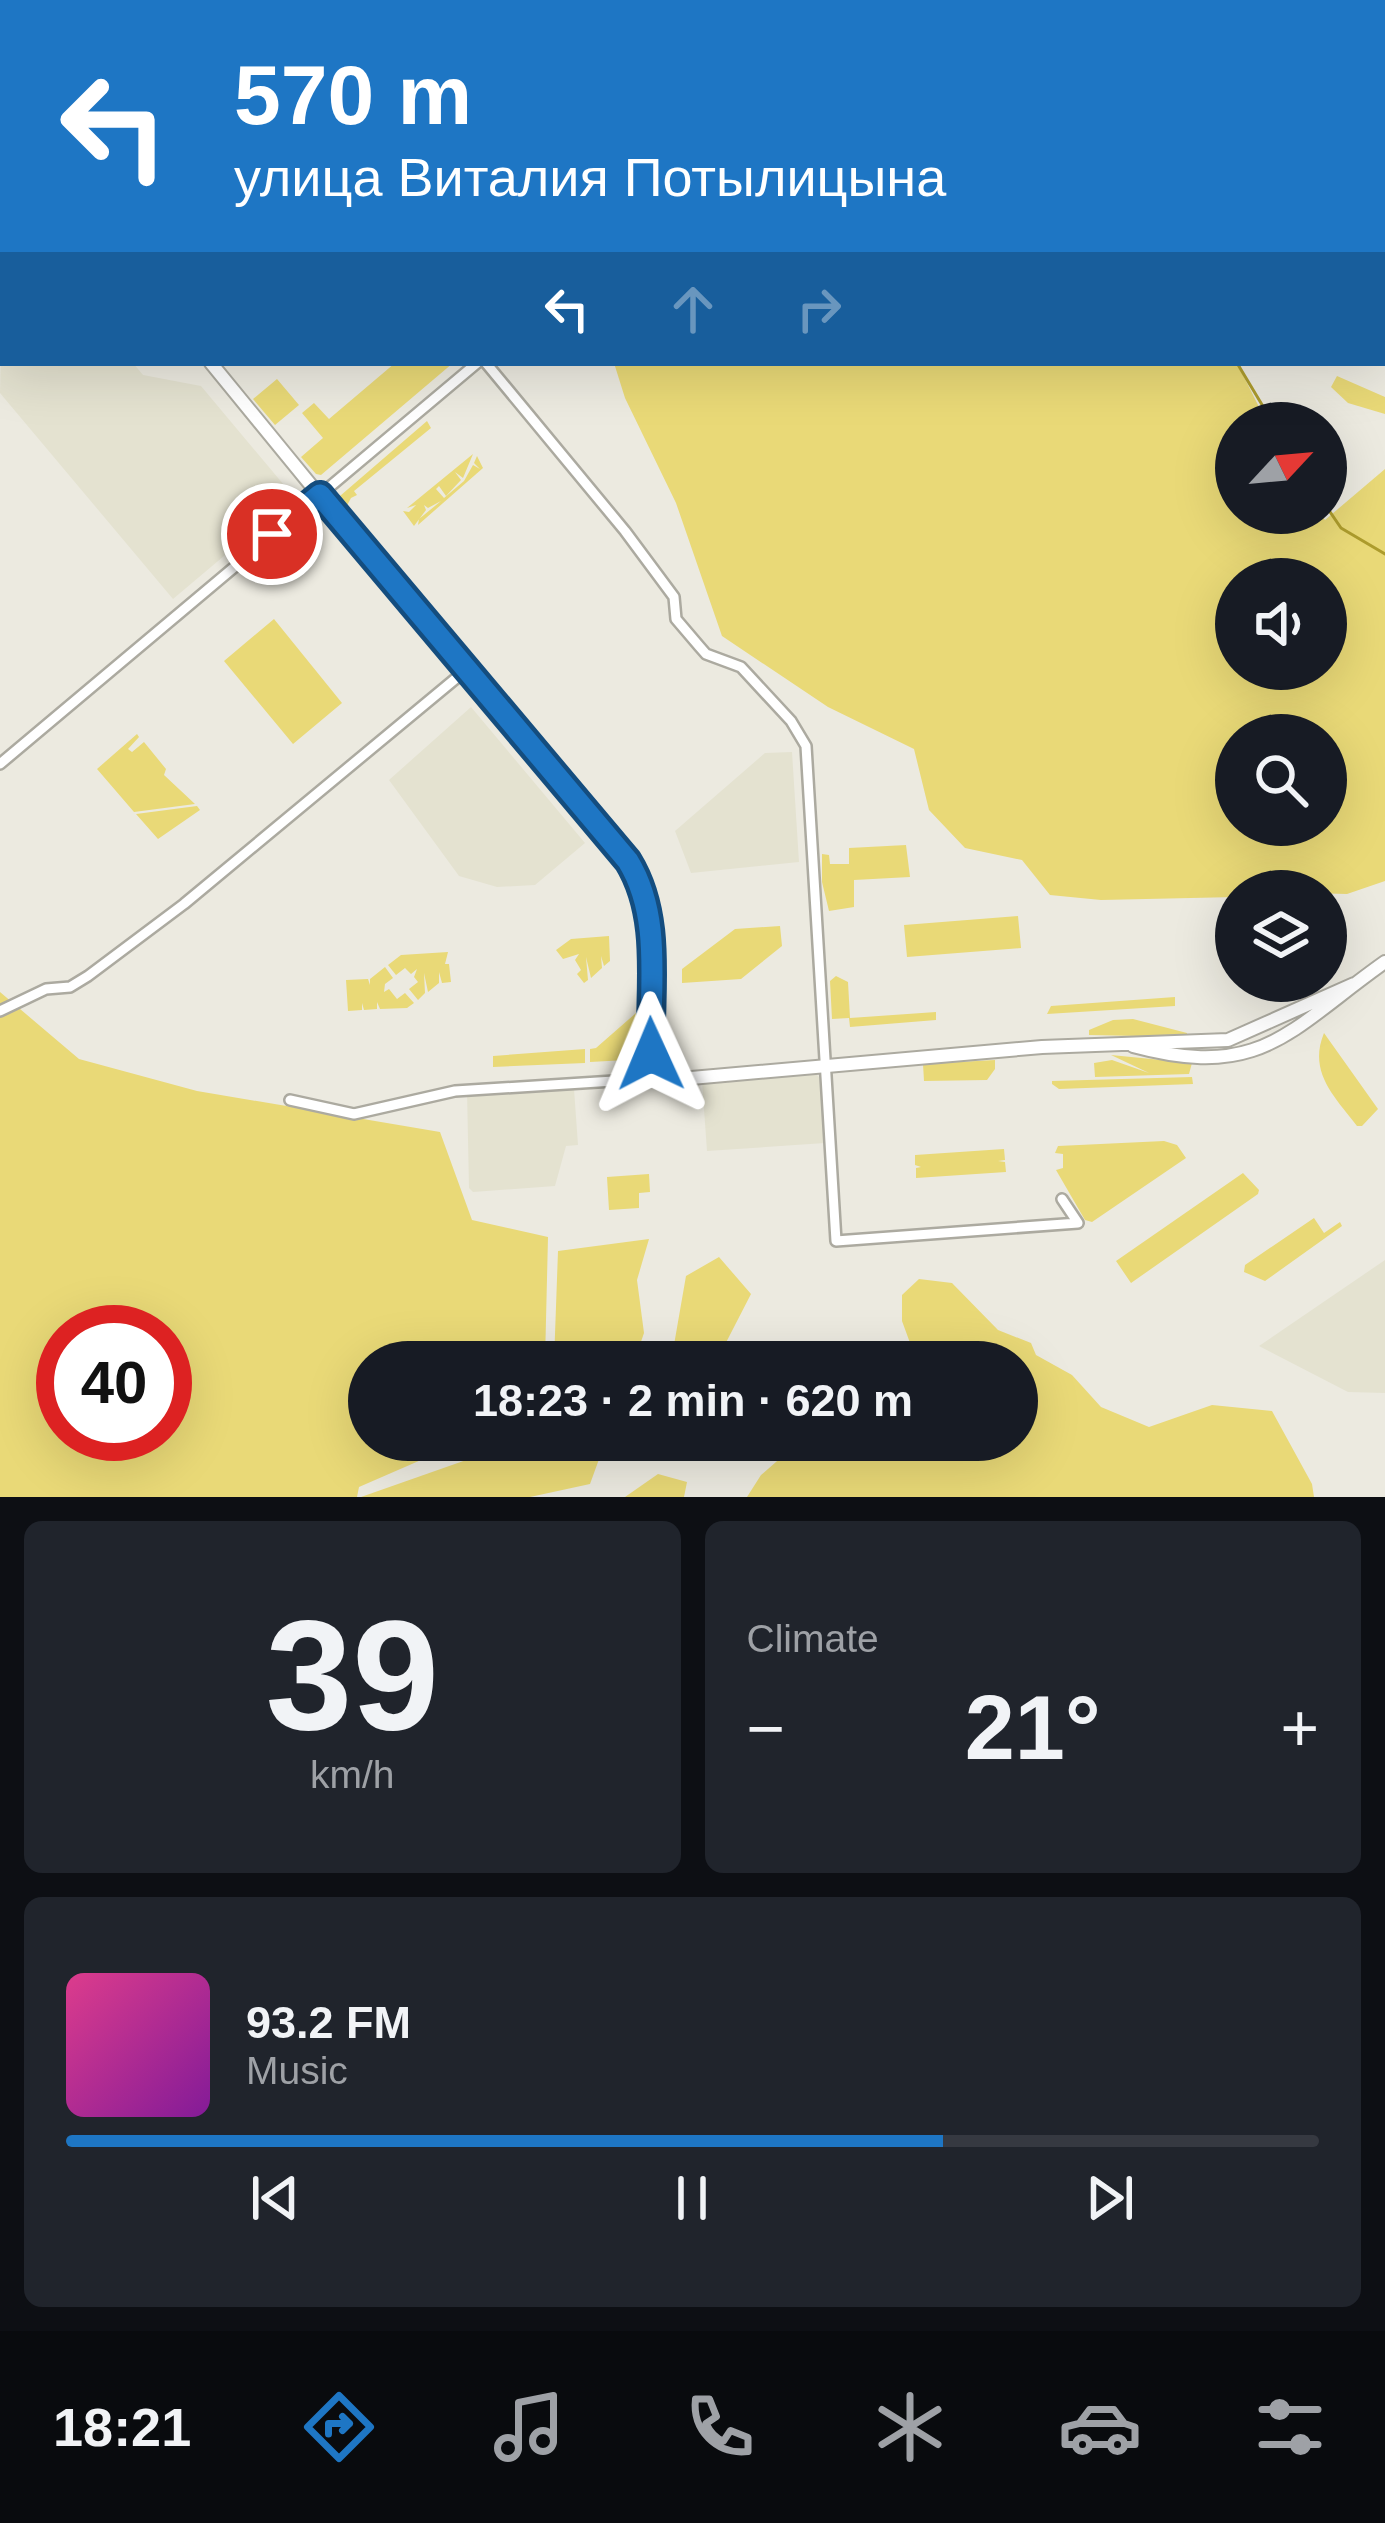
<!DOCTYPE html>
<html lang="en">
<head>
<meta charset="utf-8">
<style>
  :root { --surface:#171b24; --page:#20242c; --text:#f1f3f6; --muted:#9ea1a6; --line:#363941; --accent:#1e76c4 }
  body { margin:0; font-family:Arial,sans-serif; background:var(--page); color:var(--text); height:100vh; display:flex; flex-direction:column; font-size:45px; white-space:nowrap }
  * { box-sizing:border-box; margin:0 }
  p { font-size:39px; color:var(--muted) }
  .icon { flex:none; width:66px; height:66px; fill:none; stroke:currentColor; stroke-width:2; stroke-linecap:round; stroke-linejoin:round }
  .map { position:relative; height:1497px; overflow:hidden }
  .panel { display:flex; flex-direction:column; gap:24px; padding:24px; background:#0d0f14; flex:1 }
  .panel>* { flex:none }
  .hud { position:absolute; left:0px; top:0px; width:1386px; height:366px; box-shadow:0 12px 48px #0002; background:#1e76c4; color:#fff; overflow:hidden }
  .needle { width:78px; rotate:64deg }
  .tools { position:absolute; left:1215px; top:402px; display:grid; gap:24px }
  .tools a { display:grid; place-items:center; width:132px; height:132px; border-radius:50%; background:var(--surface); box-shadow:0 12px 48px #0002; font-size:60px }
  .speed { position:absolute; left:36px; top:1305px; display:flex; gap:24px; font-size:60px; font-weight:700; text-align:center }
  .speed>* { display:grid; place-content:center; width:156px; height:156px; border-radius:50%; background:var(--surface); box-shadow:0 12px 48px #0002; line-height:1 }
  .speed .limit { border:18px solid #d22; background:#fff; color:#111 }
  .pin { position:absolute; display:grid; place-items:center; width:102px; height:102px; color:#fff; margin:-51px; border:6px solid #fff; border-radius:50%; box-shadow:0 3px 12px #0007 }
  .me { position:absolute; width:132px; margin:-66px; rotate:359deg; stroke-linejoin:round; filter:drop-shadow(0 0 9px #0008) }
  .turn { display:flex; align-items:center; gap:42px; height:252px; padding:0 36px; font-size:54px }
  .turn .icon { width:156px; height:156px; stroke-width:2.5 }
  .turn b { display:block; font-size:84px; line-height:102px }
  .lanes { display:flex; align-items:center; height:114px; padding:0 36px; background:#0003; justify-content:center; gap:60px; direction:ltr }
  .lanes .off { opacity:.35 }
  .big { font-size:90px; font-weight:800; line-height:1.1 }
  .panel .widget { flex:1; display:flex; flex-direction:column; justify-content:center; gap:18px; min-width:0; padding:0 42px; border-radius:18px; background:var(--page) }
  .panel .dial { align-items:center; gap:0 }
  .dial b { font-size:156px; line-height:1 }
  .song { display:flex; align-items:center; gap:36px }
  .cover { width:144px; height:144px; border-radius:18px; background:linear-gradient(135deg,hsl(330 70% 55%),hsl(290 70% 35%)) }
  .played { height:12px; border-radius:6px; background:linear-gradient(90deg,var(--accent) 70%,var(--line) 70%) }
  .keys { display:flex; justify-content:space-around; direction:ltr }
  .heat { display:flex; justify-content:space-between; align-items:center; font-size:66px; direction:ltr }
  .panel .tiles { flex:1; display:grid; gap:24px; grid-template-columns:1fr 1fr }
  .widget:last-child { grid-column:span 2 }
  .trip { position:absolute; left:348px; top:1341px; width:690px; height:120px; border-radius:60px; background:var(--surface); box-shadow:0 12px 48px #0002; font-weight:800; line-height:120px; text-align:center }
  .tab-bar { display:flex; height:192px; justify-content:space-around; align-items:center; background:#090b0e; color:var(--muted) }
  .tab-bar .icon { width:84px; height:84px }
  .tab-bar .selected { color:var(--accent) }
  .tab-bar b { font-size:54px; color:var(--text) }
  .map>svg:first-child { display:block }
</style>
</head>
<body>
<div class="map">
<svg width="1385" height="1497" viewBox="0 0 1385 1497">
  <rect width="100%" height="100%" fill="#eceae0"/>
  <!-- built -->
  <path fill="#e4e2d0" d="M 3,259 L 3,363 L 133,363 L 143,375 L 201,386 L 294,497 L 173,599 L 0,393 Z
    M 471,707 L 585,843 L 535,885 L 497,887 L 459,876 L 389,780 Z
    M 792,752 L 799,862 L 691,873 L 675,831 L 765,753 Z
    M 813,1071 L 820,1078 L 825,1143 L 707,1151 L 702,1081 Z
    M 559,1084 L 565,1090 L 574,1089 L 578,1145 L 566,1146 L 555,1186 L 473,1192 L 469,1188 L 467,1091 Z
    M 1385,1260 L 1385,1393 L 1348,1392 L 1259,1346 Z"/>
  <!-- green -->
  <path fill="#e9d977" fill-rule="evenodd" d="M 23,0 L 1289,0 L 1291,3 L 37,3 Z
    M 395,363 L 453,363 L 321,475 L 316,474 L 301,457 L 323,438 L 302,413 L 314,403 L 329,419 Z
    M 614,363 L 1237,363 L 1267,423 L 1236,423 L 1236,513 L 1320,513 L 1325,520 L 1385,469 L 1385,881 L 1347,894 L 1236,891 L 1236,897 L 1101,900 L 1050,895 L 1022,860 L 965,848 L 929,810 L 914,749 L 828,707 L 722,636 L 676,503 L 625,398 ZM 1326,579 L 1326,669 L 1236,669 L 1236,579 ZM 1236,735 L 1326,735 L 1326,825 L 1236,825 Z
    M 1337,376 L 1385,397 L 1385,414 L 1348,403 L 1331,387 Z
    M 277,379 L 299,405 L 275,425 L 253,399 Z
    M 427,421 L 431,428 L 354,491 L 357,495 L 351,498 L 342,515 L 333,502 Z
    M 473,454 L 463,478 L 455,472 L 461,480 L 446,496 L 439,486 L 436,489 L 444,498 L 464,481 L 473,465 L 480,469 L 474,463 L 477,456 L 483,468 L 418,525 L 419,519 L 441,501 L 428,508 L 424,505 L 426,510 L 414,526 L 403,511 L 409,512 L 416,505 L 407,508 Z
    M 274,619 L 342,703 L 293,744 L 224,661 Z
    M 137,734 L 139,737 L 128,749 L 132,752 L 144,742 L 166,769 L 164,775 L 195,804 L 134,812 L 97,769 Z
    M 197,806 L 200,810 L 158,839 L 136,814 Z
    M 906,845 L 910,877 L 854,880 L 854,907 L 829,911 L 822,882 L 822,854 L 829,855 L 830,864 L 849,864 L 849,848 Z
    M 1018,916 L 1021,948 L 907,957 L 904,925 Z
    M 780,926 L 782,946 L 741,979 L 682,983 L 682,969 L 735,929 Z
    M 609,936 L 610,961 L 604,966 L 601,956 L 602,968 L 591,978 L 586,957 L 588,980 L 584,983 L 577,974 L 581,970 L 575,960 L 579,954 L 563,959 L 556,950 L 571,939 Z
    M 448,952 L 445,964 L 449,964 L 451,982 L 442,983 L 439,972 L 439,983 L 428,992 L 424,973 L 425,993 L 418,1000 L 409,989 L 418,982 L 414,977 L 417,969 L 411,974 L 405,968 L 396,975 L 388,965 L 401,955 Z
    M 385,967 L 393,978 L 385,984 L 384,992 L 389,989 L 397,999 L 405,993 L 414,1003 L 407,1008 L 380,1009 L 377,1002 L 377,1009 L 364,1010 L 362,1003 L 362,1010 L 348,1011 L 346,980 L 368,979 L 370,985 L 370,979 Z
    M 836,976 L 848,982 L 850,1018 L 936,1012 L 936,1020 L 850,1027 L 849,1018 L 832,1019 L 830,981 Z
    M 0,992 L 79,1059 L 197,1091 L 440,1132 L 472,1220 L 548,1237 L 545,1362 L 369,1362 L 369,1440 L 467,1440 L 359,1487 L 357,1497 L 0,1497 ZM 63,1332 L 165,1332 L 165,1434 L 63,1434 Z
    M 1175,997 L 1175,1006 L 1047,1014 L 1051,1006 Z
    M 636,1013 L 642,1013 L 645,1059 L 590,1062 L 590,1049 L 596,1048 Z
    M 1133,1019 L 1187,1033 L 1187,1037 L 1089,1035 L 1089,1030 L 1113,1020 Z
    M 1324,1033 L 1378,1109 L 1362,1126 L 1357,1126 C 1334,1096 1308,1072 1324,1033 Z
    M 585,1049 L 585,1063 L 493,1067 L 493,1056 Z
    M 1111,1055 L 1192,1063 L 1189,1074 L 1095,1077 L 1094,1063 L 1112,1060 L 1149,1073 Z
    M 995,1060 L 995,1069 L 987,1080 L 924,1081 L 923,1064 Z
    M 1192,1077 L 1193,1084 L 1059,1089 L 1052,1084 L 1052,1081 Z
    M 1164,1141 L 1177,1145 L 1186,1158 L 1092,1222 L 1085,1220 L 1056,1170 L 1063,1168 L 1063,1154 L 1055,1153 L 1058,1146 Z
    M 1004,1149 L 1005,1160 L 998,1161 L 1005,1162 L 1006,1172 L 916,1178 L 916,1168 L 921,1167 L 915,1165 L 915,1155 Z
    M 1243,1173 L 1259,1190 L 1258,1194 L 1131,1283 L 1116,1261 Z
    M 649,1174 L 650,1192 L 639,1193 L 639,1208 L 609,1210 L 607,1177 Z
    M 1314,1218 L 1324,1233 L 1340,1222 L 1342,1226 L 1265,1281 L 1244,1272 L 1245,1265 Z
    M 649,1239 L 637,1280 L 644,1333 L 634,1362 L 554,1362 L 558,1251 Z
    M 719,1257 L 751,1294 L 716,1362 L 671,1362 L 686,1276 Z
    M 919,1279 L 952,1283 L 998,1330 L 1031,1343 L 1036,1355 L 1072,1375 L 1101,1407 L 1149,1427 L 1212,1405 L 1272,1411 L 1312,1484 L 1314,1497 L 747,1497 L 761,1475 L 801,1440 L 1017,1440 L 1017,1362 L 917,1362 L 902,1321 L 902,1295 Z
    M 508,1440 L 606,1440 L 590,1484 L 530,1497 L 361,1497 L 489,1452 Z
    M 658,1474 L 687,1482 L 684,1497 L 625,1497 Z"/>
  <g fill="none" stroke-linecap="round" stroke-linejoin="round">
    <!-- stream -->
    <path stroke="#ad9c2d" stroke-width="3" d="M 1062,0 L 1062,3
      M 1237,363 L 1273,423
      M 1326,506 L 1341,528 L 1385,554"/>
    <defs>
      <path id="minor" d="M 486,363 L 625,531 L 674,597 L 676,619 L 699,646 L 706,654 L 741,667 L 791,721 L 806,746 L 836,1241 L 1078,1223
        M 0,764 L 477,363
        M 0,1011 L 46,989 L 70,987 L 88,976 L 184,904 L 466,670
        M 290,1100 L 354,1114 L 455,1091 L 645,1079 L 662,1075
        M 1062,1199 L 1078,1223"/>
      <path id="tertiary" d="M 0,161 L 3,164
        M 211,363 L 404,599 L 628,861 C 635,872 643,882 646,895 C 657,942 636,1042 662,1075 L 680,1079 L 1042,1047 L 1228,1040 L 1354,984
        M 1133,1046 C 1262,1081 1290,1029 1385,962"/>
    </defs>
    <!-- minor casing -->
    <use href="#minor" stroke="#acaaa0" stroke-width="14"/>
    <!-- tertiary casing -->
    <use href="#tertiary" stroke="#acaaa0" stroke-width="16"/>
    <!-- minor -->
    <use href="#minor" stroke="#fff" stroke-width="9"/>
    <!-- tertiary -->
    <use href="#tertiary" stroke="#fff" stroke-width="12"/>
  </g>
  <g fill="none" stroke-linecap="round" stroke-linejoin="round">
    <defs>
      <path id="route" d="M 272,534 L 320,495 L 628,861 C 663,918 649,990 651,1054"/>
    </defs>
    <!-- route casing -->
    <use href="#route" stroke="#144d7f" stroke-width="30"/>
    <!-- route -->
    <use href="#route" stroke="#1e76c4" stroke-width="21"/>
  </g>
</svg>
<div class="tools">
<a><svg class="needle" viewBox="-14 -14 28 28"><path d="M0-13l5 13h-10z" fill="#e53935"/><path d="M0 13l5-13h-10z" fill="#9ea1a6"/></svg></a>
<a><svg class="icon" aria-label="sound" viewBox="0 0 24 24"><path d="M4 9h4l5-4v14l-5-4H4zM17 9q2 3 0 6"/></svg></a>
<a><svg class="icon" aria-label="search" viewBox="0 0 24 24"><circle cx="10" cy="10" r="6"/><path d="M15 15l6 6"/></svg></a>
<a><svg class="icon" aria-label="layers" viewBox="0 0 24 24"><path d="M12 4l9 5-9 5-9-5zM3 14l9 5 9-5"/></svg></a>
</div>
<div class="speed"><div class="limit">40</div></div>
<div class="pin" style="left:272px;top:534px;background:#d93025"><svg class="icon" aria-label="arrive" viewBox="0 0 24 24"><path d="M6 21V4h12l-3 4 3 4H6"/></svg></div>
<svg class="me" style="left:651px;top:1054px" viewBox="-20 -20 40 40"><path d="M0-17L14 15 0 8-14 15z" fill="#1e76c4" stroke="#fff" stroke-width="4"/></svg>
<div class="trip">18:23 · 2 min · 620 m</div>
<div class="hud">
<div class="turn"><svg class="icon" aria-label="left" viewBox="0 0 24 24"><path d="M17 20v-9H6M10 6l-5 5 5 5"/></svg><div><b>570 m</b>улица Виталия Потылицына</div></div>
<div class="lanes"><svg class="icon" aria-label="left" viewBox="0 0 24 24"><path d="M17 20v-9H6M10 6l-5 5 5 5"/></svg><svg class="icon off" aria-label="ahead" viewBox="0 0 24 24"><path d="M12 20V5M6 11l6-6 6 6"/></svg><svg class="icon off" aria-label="right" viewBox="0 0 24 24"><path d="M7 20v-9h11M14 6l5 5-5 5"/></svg></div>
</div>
</div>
<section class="panel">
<div class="tiles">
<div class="widget dial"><b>39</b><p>km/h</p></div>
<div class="widget"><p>Climate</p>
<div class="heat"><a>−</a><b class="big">21°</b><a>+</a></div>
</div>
<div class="widget">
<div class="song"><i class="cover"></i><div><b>93.2 FM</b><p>Music</p></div></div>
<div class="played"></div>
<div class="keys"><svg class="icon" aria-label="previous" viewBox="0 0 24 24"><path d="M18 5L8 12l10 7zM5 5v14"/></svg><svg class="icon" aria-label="pause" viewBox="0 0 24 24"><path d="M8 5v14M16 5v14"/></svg><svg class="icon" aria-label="next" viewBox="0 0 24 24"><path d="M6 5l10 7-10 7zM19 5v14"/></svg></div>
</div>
</div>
</section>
<nav class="tab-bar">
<b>18:21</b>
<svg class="icon selected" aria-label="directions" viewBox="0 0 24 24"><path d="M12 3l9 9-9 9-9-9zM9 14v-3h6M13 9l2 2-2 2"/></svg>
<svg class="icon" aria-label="music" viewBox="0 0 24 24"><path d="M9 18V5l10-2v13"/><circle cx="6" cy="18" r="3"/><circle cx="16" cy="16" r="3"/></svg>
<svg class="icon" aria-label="phone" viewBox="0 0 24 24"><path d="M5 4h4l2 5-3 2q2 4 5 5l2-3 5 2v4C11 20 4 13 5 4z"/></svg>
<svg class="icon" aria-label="climate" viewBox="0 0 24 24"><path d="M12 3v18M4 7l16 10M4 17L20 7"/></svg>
<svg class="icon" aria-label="car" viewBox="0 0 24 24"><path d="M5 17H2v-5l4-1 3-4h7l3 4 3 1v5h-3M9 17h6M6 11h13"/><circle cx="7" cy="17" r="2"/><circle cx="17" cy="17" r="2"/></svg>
<svg class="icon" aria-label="filters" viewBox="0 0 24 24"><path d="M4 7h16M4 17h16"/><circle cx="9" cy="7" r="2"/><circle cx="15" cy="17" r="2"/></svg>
</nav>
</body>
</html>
